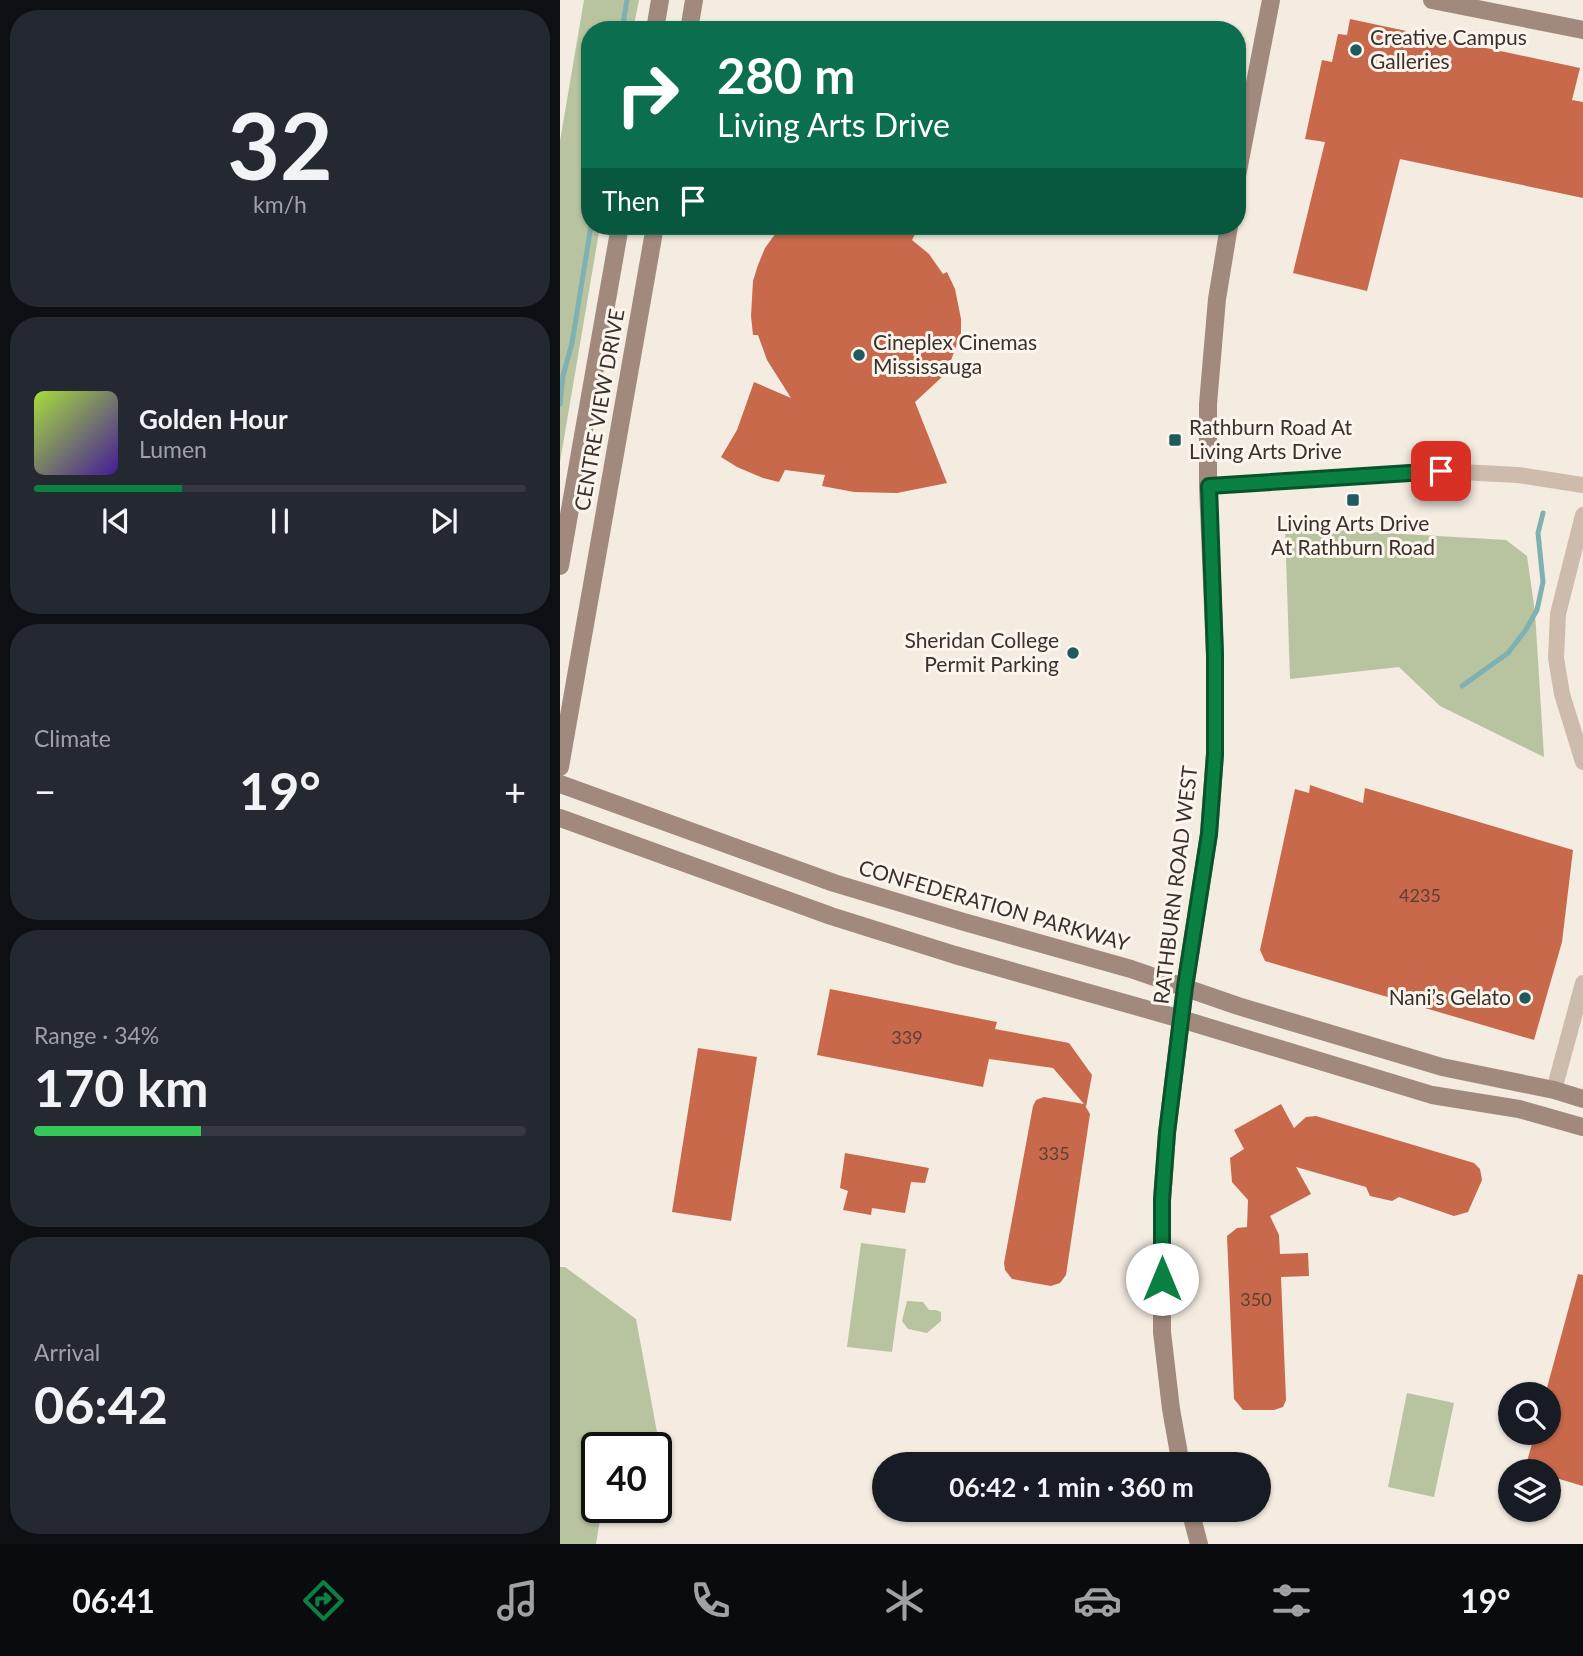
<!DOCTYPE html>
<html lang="en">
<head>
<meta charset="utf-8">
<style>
  :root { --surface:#171b24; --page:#242831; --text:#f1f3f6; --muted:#9ea1a6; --line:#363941; --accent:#0b8043 }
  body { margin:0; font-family:Lato,sans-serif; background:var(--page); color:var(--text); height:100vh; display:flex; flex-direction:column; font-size:26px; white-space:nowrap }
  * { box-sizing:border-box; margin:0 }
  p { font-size:23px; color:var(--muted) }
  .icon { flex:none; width:38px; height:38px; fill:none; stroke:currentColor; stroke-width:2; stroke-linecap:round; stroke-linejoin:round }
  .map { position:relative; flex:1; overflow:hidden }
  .details { display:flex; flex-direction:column; gap:10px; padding:10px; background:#0d0f14; width:560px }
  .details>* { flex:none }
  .top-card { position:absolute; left:21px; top:21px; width:665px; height:214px; border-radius:28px; box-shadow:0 2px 5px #0004; background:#0b6e4f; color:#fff; overflow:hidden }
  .controls { position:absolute; left:938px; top:1382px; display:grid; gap:14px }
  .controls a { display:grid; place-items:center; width:63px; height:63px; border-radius:50%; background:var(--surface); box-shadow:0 2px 5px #0004; font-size:35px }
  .speed { position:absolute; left:21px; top:1432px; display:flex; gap:14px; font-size:35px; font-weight:700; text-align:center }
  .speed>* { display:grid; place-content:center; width:91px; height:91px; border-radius:50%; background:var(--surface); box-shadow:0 2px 5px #0004; line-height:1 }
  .speed .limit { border:4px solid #111; border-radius:10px; background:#fff; color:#111 }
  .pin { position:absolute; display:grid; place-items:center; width:60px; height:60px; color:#fff; margin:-30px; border-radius:14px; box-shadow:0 4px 10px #0006 }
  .me { position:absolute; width:77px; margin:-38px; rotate:0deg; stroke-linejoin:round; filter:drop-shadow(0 0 5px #0008) }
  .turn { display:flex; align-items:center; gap:24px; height:147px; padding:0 21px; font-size:32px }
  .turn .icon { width:91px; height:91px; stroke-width:2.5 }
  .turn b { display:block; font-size:49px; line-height:60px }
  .then { display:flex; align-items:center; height:66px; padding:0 21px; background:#0003; gap:14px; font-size:26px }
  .big { font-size:52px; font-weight:700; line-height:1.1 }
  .details .widget { flex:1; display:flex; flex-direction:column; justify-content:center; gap:10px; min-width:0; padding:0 24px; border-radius:28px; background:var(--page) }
  .details .dial { align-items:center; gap:0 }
  .dial b { font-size:91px; line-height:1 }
  .song { display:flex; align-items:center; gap:21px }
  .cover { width:84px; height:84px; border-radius:10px; background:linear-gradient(135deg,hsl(80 70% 55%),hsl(260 70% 35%)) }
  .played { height:7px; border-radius:4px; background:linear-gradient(90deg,var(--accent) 30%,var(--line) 30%) }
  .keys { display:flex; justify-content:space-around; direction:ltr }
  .heat { display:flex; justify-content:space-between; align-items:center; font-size:38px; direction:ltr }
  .charge { height:10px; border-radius:5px; background:linear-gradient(90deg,#34c759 34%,var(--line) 0) }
  .trip { position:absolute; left:312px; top:1452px; width:399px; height:70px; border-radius:35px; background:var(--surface); box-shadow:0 2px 5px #0004; font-weight:700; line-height:70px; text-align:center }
  .tab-bar { display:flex; height:112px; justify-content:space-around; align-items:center; background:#090b0e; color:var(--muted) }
  .tab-bar .icon { width:49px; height:49px }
  .tab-bar .active { color:var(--accent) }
  .tab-bar b { font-size:32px; color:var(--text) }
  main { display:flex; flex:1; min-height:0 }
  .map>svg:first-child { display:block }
</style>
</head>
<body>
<main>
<section class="details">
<div class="widget dial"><b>32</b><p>km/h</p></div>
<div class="widget">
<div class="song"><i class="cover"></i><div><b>Golden Hour</b><p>Lumen</p></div></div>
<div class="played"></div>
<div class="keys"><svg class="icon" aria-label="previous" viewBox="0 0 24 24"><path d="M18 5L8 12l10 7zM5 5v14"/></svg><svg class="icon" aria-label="pause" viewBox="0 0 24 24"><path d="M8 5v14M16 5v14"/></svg><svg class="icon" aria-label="next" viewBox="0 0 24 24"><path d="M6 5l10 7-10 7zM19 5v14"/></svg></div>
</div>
<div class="widget"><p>Climate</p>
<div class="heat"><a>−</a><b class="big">19°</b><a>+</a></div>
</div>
<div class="widget"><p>Range · 34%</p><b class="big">170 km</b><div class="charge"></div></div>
<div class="widget"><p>Arrival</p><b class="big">06:42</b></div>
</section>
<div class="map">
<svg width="1023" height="1544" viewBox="0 0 1023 1544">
  <rect width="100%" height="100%" fill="#f4ebe1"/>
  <!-- green -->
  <path fill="#b8c4a0" d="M 24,0 L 79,0 L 73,30 L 30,30 L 30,226 L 40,226 L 0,462 L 0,141 Z
    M 725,527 L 946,540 L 967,556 L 975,612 L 984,757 L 880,706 L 839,667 L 730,679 Z
    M 301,1243 L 346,1249 L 332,1352 L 287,1347 Z
    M 0,1267 L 5,1267 L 76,1319 L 99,1443 L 83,1447 L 37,1447 L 37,1507 L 42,1507 L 36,1544 L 0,1544 Z
    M 347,1301 L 363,1302 L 369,1310 L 376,1310 L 381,1312 L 381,1321 L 367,1333 L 348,1329 L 342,1321 Z
    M 847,1393 L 894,1403 L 874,1497 L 828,1487 Z"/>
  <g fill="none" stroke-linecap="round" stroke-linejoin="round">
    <!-- stream -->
    <path stroke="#7fb0b2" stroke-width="5" d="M 62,30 L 67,0
      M 0,404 L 3,376 L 12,343 L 31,226
      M 902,686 L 948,653 L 965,631 L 977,610 L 983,582 L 978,533 L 983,513"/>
  </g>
  <!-- building -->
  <path fill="#c8694b" d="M 790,19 L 1020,68 L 1012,100 L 1023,102 L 1023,198 L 840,159 L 807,291 L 733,273 L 765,142 L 745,139 L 762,60 L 772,62 L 778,34 L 787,35 Z
    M 221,226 L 359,226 L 352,240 L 369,254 L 383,274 L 387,272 L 395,289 L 401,319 L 401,333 L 390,363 L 382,377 L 355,402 L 387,483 L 337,493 L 294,492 L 262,486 L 265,475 L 225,470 L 219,482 L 203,478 L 177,467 L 161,457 L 177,430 L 194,382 L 231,398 L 207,360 L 198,335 L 193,335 L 191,316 L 193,281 L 198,265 L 205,248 Z
    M 750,785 L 803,803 L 805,788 L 1013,850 L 1002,942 L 974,1040 L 705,961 L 700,950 L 735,789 L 749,793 Z
    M 270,989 L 437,1022 L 435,1029 L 509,1043 L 532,1075 L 526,1107 L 524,1104 L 530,1114 L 506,1275 L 500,1283 L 491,1286 L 452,1279 L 445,1270 L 444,1263 L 473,1106 L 476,1100 L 484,1097 L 524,1104 L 493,1068 L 429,1059 L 423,1087 L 257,1055 Z
    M 138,1048 L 197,1057 L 171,1221 L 112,1212 Z
    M 721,1104 L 734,1128 L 746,1117 L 756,1116 L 914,1163 L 920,1169 L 922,1180 L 908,1212 L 894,1216 L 839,1197 L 832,1201 L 810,1196 L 806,1187 L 736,1167 L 751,1194 L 710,1216 L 719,1235 L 720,1254 L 748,1253 L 749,1276 L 721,1277 L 726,1400 L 723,1407 L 714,1410 L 683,1410 L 674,1399 L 667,1236 L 677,1228 L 687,1227 L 688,1200 L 672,1182 L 670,1158 L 684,1149 L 674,1130 Z
    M 285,1153 L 369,1168 L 365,1183 L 351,1182 L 345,1213 L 312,1208 L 311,1215 L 283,1210 L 288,1191 L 280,1188 Z
    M 1018,1274 L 1023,1275 L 1023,1486 L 989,1476 L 989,1472 L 964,1472 L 975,1433 L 989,1433 L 989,1395 L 985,1395 Z"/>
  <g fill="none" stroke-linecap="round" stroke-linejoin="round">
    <!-- street -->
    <path stroke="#cdbbac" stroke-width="16" d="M 648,486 L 881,471 L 958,475 L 1023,485
      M 1023,515 L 998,614 L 996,658 L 1002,694 L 1023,762
      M 994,1090 L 1023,983"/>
    <!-- secondary -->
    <path stroke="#a18a7d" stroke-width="18" d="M 872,0 L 1023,30
      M 95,30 L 100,0
      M 129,30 L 134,0
      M 677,176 L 711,0
      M 0,566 L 60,226
      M 0,767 L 95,226
      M 0,784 L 274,883 L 404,922 L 571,969 L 678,1006 L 882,1067 L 994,1090 L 1023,1099
      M 0,818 L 271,916 L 395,955 L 621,1019 L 872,1095 L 959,1109 L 1023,1127
      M 621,1465 L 611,1409 L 602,1332 L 602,1200 L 607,1133 L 625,987 L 649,834 L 655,754 L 655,655 L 648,486 L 648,404 L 657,299 L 669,226
      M 630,1510 L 639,1544"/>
  </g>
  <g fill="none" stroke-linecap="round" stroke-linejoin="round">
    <defs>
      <path id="route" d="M 602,1279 L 602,1200 L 607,1133 L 625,987 L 649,834 L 655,754 L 655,655 L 649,486 L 881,471"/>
    </defs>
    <!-- route casing -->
    <use href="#route" stroke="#07532c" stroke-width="18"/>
    <!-- route -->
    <use href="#route" stroke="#0b8043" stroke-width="12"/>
  </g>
  <!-- markers -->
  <g fill="#1f5a5e" stroke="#fbf5ee" stroke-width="2.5">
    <circle cx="796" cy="50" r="7"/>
    <circle cx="299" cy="355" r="7"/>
    <rect x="608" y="433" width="14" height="14" rx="3.5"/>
    <rect x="786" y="493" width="14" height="14" rx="3.5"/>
    <circle cx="513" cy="653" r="7"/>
    <circle cx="965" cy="998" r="7"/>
  </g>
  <g text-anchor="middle" stroke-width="6" stroke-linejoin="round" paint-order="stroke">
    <!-- number labels -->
    <g font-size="18" fill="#5e3e33">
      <text x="860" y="902">4235</text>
      <text x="347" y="1044">339</text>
      <text x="494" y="1160">335</text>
      <text x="696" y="1306">350</text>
    </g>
    <!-- poi labels -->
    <g font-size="21" fill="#3b302b" stroke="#fbf5ee" text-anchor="start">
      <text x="810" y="45">Creative Campus<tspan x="810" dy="24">Galleries</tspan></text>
      <text x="313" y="350">Cineplex Cinemas<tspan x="313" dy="24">Mississauga</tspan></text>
      <text x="629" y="435">Rathburn Road At<tspan x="629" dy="24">Living Arts Drive</tspan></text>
      <text x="793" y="531" text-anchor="middle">Living Arts Drive<tspan x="793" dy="24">At Rathburn Road</tspan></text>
      <text x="499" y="648" text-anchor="end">Sheridan College<tspan x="499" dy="24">Permit Parking</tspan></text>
      <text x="951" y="1005" text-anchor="end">Nani’s Gelato</text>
    </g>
    <!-- street labels -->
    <g font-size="21" fill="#3b302b" stroke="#fbf5ee">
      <text transform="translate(40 410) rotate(-80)" y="7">CENTRE VIEW DRIVE</text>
      <text transform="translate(616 885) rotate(-83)" y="7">RATHBURN ROAD WEST</text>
      <text transform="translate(434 906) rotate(16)" y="7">CONFEDERATION PARKWAY</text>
    </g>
  </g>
</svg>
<div class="controls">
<a><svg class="icon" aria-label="search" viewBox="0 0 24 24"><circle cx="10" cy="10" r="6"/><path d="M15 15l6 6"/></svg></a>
<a><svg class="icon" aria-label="layers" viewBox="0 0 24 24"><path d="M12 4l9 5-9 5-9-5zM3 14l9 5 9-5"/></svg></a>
</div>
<div class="speed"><div class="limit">40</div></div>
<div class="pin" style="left:881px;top:471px;background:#d93025"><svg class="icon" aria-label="arrive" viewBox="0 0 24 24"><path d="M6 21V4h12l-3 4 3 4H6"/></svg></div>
<svg class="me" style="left:602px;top:1279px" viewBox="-20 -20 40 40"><circle r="19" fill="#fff"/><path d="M0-13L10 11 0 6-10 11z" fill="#0b8043"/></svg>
<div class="trip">06:42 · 1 min · 360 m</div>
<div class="top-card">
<div class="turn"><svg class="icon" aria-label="right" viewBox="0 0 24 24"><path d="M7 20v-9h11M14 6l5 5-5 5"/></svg><div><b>280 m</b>Living Arts Drive</div></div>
<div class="then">Then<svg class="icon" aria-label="arrive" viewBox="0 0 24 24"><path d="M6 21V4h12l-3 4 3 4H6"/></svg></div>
</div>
</div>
</main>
<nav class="tab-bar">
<b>06:41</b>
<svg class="icon active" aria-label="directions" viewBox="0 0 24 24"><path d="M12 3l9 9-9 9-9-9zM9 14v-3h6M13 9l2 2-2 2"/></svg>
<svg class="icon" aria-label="music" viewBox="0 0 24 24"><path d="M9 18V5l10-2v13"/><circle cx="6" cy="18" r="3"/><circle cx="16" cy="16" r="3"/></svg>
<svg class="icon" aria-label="phone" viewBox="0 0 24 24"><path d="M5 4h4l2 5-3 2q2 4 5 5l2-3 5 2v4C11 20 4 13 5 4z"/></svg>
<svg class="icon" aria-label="climate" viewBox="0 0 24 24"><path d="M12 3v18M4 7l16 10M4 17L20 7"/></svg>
<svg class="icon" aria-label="car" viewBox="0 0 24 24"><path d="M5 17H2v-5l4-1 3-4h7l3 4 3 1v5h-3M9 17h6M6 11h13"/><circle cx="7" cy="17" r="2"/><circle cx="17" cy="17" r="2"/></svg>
<svg class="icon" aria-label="filters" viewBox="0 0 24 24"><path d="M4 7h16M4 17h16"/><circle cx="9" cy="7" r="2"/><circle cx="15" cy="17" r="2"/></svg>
<b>19°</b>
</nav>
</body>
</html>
